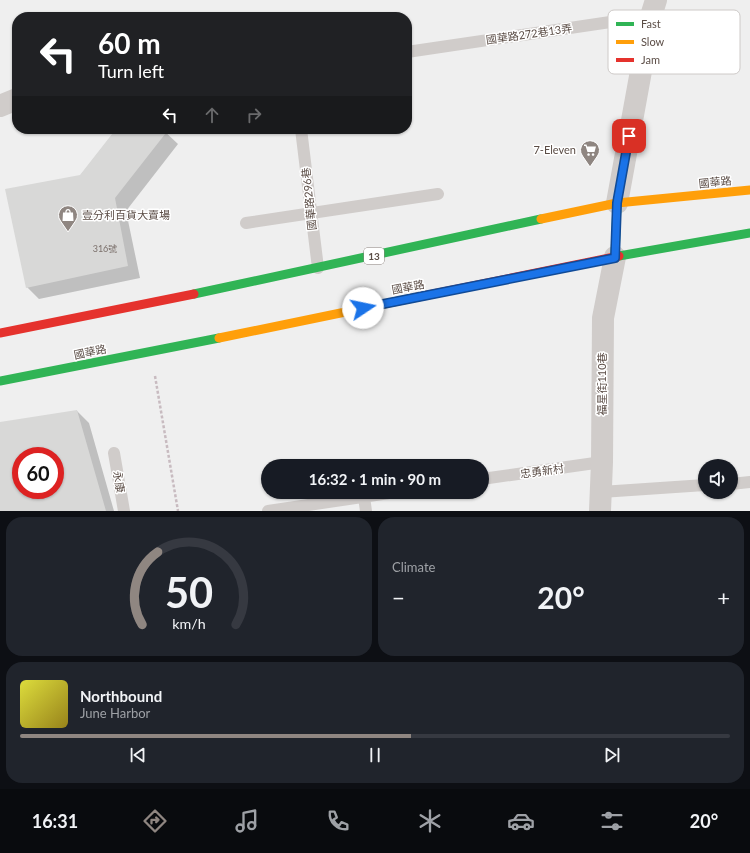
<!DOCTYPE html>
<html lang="en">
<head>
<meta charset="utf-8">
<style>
  :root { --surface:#171b24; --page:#20242c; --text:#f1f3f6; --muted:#9ea1a6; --line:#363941; --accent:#8f8681 }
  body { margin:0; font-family:Lato,"Noto Sans TC",sans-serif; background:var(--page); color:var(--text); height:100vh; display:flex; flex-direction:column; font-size:15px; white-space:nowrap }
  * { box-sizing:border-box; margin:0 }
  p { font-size:13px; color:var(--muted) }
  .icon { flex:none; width:22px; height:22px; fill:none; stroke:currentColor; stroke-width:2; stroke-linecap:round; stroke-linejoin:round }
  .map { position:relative; height:511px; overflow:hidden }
  .sheet { display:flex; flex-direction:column; gap:6px; padding:6px; background:#0d0f14; flex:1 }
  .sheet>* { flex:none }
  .top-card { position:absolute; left:12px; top:12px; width:400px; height:122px; border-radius:16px; box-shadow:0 1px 3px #0004; background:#202124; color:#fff; overflow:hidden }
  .fabs { position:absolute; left:698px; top:459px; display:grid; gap:8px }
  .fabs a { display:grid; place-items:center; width:40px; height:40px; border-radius:50%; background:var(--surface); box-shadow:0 1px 3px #0004; font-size:20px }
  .speed { position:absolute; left:12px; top:447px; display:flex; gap:8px; font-size:20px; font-weight:700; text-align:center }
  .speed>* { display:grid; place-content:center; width:52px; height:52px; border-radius:50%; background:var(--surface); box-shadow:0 1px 3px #0004; line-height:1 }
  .speed .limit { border:6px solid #d22; background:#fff; color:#111 }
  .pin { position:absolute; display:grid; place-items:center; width:34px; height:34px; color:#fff; margin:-17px; border-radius:8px; box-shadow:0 2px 6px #0006 }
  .me { position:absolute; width:44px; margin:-22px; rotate:79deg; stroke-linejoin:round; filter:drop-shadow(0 0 3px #0008) }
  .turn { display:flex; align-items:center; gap:14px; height:84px; padding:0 20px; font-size:18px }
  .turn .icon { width:52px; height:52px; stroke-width:2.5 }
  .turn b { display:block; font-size:28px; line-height:34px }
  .lanes { display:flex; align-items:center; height:38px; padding:0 20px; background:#0003; justify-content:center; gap:20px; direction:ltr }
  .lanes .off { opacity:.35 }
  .big { font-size:30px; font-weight:700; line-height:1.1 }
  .sheet .card { flex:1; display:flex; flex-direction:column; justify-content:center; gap:6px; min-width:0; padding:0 14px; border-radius:16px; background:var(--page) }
  .sheet .dial { align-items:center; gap:0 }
  .dial svg { height:104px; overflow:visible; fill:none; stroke:var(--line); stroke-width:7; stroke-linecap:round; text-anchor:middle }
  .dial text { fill:var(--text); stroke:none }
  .song { display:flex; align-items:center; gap:12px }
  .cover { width:48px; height:48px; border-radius:6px; background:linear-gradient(135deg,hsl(60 70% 55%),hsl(50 70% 35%)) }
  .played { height:4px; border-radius:2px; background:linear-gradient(90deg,var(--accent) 55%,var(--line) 55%) }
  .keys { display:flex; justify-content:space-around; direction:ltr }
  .heat { display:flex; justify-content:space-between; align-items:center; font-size:22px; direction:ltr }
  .sheet .tiles { flex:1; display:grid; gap:6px; grid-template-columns:1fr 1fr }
  .card:last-child { grid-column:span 2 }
  .trip { position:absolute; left:261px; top:459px; width:228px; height:40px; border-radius:20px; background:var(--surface); box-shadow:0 1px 3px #0004; font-weight:700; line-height:40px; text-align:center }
  .tab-bar { display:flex; height:64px; justify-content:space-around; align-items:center; background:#090b0e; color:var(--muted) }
  .tab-bar .icon { width:28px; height:28px }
  .tab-bar .selected { color:var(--accent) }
  .tab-bar b { font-size:18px; color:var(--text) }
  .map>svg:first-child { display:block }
</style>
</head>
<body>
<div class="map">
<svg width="750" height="511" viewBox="0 0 750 511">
  <rect width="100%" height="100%" fill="#efefef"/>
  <!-- shadow -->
  <path fill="#0003" fill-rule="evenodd" d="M 117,129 L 162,129 L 178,144 L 126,211 L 140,278 L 39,299 L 27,287 L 80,176 Z
    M 77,411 L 89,423 L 114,511 L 0,511 L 0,423 ZM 21,456 L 55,456 L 55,490 L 21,490 Z"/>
  <!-- building -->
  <path fill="#d8d8d7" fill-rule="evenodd" d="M 116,129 L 169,129 L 115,198 L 128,266 L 26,288 L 5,189 L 80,175 Z
    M 77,410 L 106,511 L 0,511 L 0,422 ZM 21,456 L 55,456 L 55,490 L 21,490 Z"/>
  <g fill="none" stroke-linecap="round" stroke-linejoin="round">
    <!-- path -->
    <path stroke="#c8bbc0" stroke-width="2.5" stroke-dasharray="3 2" stroke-linecap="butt" d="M 155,376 L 178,511"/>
    <!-- lane -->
    <path stroke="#d0ccca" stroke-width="12" d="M 407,52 L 651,16
      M 301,129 L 318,268
      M 246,223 L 438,194
      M 114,453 L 124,511
      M 482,479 L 602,462
      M 731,484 L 750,482
      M 601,492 L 705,485
      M 364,497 L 366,511
      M 268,511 L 396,492"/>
    <!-- street -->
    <path stroke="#d0ccca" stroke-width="22" d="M 0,106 L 17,99
      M 617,203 L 651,16 L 656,0
      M 600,511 L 602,462 L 603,318 L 615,257"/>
    <!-- fast -->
    <path stroke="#30b455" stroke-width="9" d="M 619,256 L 750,233
      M 615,257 L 617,203
      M 194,294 L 541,219
      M 0,381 L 219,338"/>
    <!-- slow -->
    <path stroke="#ff9f0a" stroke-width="9" d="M 541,219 L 617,203 L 750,190
      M 219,338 L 418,297"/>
    <!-- jam -->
    <path stroke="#e5322d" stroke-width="9" d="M 418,297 L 619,256
      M 0,333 L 194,294"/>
  </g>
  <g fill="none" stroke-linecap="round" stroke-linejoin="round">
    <defs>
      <path id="route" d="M 363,308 L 615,258 L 617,203 L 629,136"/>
    </defs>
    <!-- route casing -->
    <use href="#route" stroke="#114b97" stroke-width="10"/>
    <!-- route -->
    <use href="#route" stroke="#1a73e8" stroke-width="7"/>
  </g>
  <!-- icons -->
  <defs>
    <symbol id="supermarket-pin" viewBox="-11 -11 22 30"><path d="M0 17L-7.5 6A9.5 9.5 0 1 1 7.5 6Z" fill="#8f8681" stroke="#fff"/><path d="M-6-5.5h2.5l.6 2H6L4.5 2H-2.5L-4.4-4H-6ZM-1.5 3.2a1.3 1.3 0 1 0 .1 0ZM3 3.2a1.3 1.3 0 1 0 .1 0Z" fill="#fff"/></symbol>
    <symbol id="shop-pin" viewBox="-11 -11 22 30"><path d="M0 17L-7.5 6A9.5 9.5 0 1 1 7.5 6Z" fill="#8f8681" stroke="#fff"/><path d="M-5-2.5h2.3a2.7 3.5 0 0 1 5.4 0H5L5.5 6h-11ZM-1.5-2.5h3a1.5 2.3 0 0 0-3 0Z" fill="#fff"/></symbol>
  </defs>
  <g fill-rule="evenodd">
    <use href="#supermarket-pin" x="579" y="139" width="22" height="30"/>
    <use href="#shop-pin" x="57" y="204" width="22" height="30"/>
  </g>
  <g text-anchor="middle" stroke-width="3" stroke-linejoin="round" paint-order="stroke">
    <!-- number labels -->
    <g font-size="9" fill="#7b706b">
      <text x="105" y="252">316號</text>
    </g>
    <!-- shield labels -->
    <rect fill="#fff" stroke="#8c827e" stroke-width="1" x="364" y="248" width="20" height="16" rx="3"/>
    <g font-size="10" font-weight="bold" fill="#5b4d46">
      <text x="374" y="260">13</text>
    </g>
    <!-- street labels -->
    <g font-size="11" fill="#5b4d46" stroke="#fff">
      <text transform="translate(529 34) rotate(-8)" y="4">國華路272巷13弄</text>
      <text transform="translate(715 182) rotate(-6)" y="4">國華路</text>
      <text transform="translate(309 199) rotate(-96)" y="4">國華路296巷</text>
      <text transform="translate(408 287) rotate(-11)" y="4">國華路</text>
      <text transform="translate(90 352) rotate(-12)" y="4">國華路</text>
      <text transform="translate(602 384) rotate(-90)" y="4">福星街110巷</text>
      <text transform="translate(542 471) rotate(-8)" y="4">忠勇新村</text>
      <text transform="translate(119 482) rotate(80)" y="4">永康</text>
    </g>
    <!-- poi labels -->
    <g font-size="11" fill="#5b4d46" stroke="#fff" text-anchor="end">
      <text x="576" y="154">7-Eleven</text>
      <text x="82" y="219" text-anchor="start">壹分利百貨大賣場</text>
    </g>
  </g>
  <!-- legend -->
  <rect x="608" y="10" width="132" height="64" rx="6" fill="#fff" stroke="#cecac8" stroke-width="1"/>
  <rect x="616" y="22" width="18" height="4" fill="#30b455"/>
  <rect x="616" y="40" width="18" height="4" fill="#ff9f0a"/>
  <rect x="616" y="58" width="18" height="4" fill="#e5322d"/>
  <g font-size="11" fill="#5b4d46">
    <text x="641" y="28">Fast</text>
    <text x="641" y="46">Slow</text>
    <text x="641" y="64">Jam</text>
  </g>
</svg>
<div class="fabs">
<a><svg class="icon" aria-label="sound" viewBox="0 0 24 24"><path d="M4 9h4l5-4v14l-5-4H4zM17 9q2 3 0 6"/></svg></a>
</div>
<div class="speed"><div class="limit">60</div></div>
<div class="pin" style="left:629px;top:136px;background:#d93025"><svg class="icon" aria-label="arrive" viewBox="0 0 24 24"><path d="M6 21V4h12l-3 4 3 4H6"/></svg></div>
<svg class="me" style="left:363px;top:308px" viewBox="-20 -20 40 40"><circle r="19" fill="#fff"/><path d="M0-13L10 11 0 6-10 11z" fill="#1a73e8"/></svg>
<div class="trip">16:32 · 1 min · 90 m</div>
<div class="top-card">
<div class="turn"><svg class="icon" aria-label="left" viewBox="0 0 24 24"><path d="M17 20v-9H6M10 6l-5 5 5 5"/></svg><div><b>60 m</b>Turn left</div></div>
<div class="lanes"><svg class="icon" aria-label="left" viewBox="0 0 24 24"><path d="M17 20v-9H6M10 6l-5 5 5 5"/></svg><svg class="icon off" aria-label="ahead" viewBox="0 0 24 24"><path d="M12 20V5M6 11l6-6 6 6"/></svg><svg class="icon off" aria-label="right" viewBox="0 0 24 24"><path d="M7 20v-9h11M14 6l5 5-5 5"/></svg></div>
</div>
</div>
<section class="sheet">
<div class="tiles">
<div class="card dial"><svg viewBox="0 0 100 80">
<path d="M14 69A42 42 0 1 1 86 69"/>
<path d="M14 69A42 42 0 0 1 26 13" stroke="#8f8681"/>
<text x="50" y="56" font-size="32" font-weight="700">50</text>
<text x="50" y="72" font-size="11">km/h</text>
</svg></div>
<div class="card"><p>Climate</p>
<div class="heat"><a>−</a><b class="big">20°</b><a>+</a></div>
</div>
<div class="card">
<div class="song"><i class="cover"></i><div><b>Northbound</b><p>June Harbor</p></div></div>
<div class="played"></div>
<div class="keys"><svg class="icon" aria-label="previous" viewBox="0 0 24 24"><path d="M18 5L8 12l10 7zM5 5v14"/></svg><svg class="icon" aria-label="pause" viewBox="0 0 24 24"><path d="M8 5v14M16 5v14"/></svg><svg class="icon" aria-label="next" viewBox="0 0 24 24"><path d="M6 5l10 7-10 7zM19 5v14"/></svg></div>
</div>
</div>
</section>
<nav class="tab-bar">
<b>16:31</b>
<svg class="icon selected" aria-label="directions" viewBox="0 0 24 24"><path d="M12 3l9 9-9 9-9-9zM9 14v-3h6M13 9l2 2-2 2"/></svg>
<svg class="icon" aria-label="music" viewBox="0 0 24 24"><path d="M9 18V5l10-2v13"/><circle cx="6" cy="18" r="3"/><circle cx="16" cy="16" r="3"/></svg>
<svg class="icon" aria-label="phone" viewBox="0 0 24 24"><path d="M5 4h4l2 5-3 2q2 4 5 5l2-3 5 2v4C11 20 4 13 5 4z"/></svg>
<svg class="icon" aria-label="climate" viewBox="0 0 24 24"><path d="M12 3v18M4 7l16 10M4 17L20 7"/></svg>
<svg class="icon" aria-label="car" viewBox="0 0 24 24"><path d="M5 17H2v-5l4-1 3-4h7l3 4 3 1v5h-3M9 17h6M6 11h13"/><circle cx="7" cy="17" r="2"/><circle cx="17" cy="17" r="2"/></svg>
<svg class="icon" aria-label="filters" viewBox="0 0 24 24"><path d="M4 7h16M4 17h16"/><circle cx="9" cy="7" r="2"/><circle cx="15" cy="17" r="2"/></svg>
<b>20°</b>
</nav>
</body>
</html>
